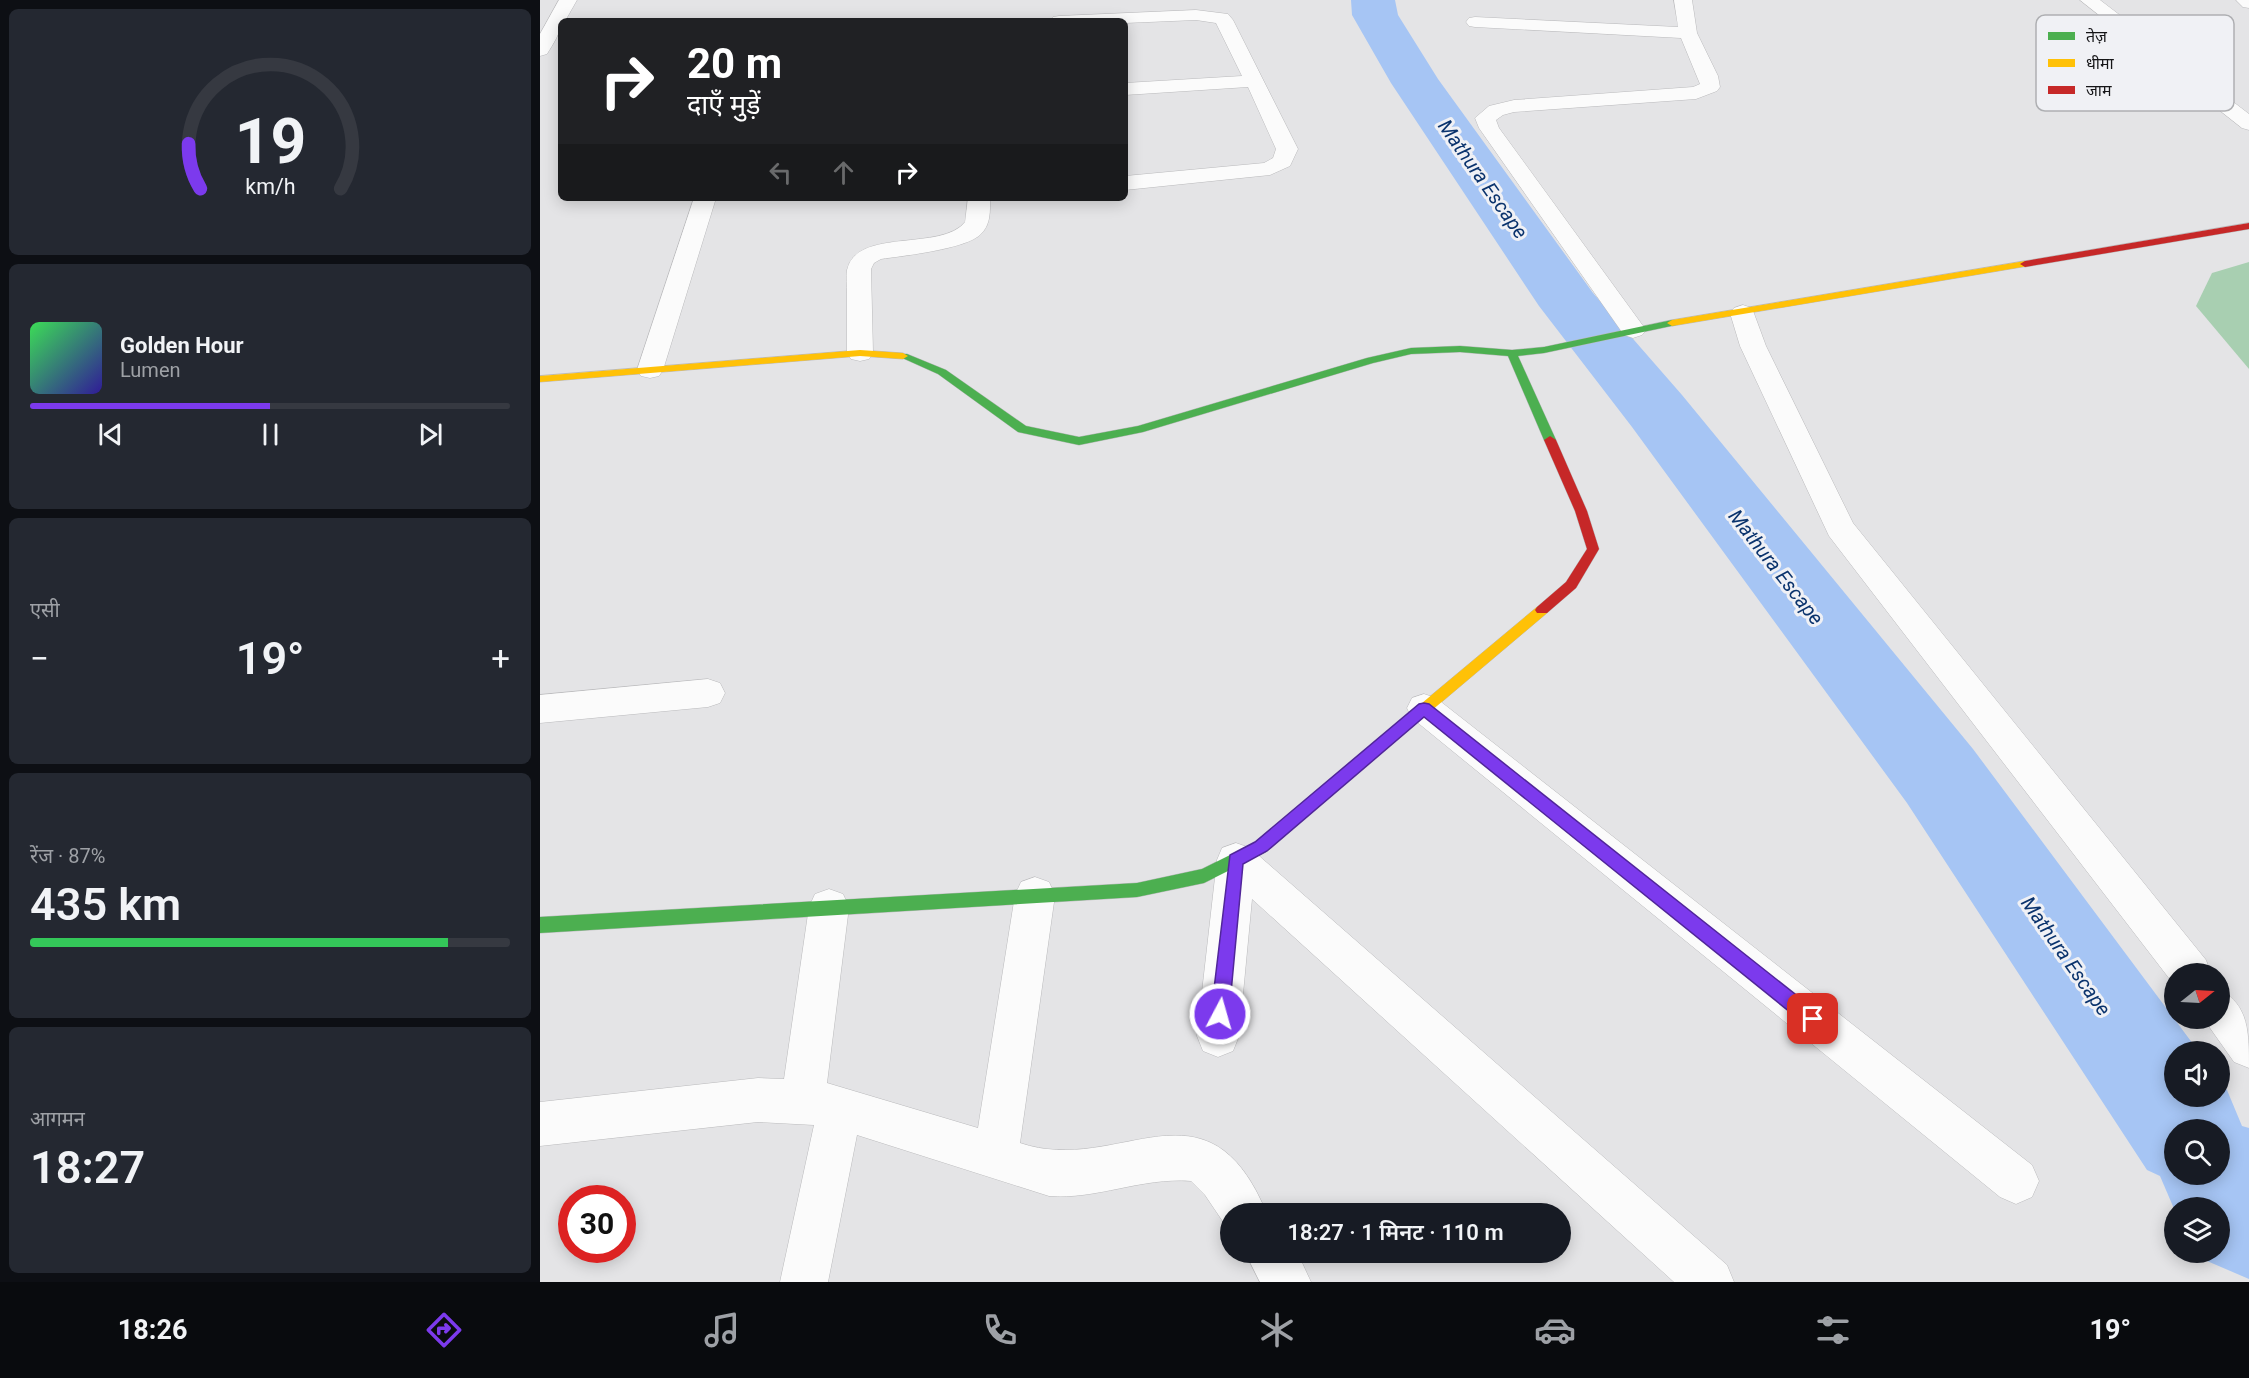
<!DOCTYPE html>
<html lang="hi">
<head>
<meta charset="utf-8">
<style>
  :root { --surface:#171b24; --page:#242831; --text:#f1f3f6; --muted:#9ea1a6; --line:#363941; --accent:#7c3aed }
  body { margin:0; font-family:Roboto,"Noto Sans Devanagari",sans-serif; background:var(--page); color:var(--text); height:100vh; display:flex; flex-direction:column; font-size:22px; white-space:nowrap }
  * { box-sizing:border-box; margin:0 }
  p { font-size:20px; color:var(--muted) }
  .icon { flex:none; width:33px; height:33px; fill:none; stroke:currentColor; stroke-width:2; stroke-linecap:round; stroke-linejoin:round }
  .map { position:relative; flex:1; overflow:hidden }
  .details { display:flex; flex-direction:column; gap:9px; padding:9px; background:#0d0f14; width:540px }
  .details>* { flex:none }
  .hud { position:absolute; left:18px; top:18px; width:570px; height:183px; border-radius:9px; box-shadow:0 3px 15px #0003; background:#202124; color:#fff; overflow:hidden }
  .needle { width:39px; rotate:72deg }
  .controls { position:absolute; left:1624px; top:963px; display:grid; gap:12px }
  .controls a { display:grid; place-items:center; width:66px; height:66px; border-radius:50%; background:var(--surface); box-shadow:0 3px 15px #0003; font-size:30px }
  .speed { position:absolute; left:18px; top:1185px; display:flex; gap:12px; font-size:30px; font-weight:700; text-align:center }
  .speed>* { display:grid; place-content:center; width:78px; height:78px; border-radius:50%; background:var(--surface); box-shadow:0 3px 15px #0003; line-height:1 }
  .speed .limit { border:9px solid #d22; background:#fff; color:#111 }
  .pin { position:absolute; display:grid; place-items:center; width:51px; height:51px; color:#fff; margin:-26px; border-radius:12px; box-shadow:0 3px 9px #0006 }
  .me { position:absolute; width:66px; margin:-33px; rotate:6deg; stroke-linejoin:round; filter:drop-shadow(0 0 4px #0008) }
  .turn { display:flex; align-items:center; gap:21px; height:126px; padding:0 30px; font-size:27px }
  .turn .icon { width:78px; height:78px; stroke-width:2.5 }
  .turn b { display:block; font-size:42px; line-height:51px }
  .lanes { display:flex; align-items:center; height:57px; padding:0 30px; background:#0003; justify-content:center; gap:30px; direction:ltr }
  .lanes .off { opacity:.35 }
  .big { font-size:45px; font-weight:600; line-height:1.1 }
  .details .tile { flex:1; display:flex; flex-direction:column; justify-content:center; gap:9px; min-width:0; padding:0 21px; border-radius:9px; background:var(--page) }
  .details .dial { align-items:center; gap:0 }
  .dial svg { height:156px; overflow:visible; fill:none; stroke:var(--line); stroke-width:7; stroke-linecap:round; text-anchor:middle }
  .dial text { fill:var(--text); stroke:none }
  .song { display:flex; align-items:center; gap:18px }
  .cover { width:72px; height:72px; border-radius:9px; background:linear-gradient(135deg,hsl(130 70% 55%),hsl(250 70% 35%)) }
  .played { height:6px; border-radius:3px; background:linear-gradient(90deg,var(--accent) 50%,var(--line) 50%) }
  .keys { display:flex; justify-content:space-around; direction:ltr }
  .heat { display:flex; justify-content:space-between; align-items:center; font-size:33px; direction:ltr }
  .charge { height:9px; border-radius:4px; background:linear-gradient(90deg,#34c759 87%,var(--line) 0) }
  .trip { position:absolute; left:680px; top:1203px; width:351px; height:60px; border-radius:30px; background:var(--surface); box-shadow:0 3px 15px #0003; font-weight:600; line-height:60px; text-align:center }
  .dock { display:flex; height:96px; justify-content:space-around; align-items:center; background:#090b0e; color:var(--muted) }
  .dock .icon { width:42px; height:42px }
  .dock .selected { color:var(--accent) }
  .dock b { font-size:27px; color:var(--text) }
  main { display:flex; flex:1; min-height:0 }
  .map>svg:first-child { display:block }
</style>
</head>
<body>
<main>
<section class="details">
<div class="tile dial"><svg viewBox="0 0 100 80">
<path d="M14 69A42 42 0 1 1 86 69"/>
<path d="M14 69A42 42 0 0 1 8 46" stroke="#7c3aed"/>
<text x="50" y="56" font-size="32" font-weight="700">19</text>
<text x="50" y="72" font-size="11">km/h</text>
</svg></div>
<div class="tile">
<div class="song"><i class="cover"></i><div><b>Golden Hour</b><p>Lumen</p></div></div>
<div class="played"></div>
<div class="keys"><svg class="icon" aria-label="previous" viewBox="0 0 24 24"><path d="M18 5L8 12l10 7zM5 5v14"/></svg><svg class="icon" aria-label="pause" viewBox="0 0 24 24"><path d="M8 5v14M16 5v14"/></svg><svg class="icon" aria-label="next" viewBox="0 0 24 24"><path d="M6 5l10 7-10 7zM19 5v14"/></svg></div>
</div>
<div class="tile"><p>एसी</p>
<div class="heat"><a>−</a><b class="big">19°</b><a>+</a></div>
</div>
<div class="tile"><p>रेंज · 87%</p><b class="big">435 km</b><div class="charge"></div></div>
<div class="tile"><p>आगमन</p><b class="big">18:27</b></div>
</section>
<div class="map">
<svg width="1709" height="1282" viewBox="0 0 1709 1282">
  <rect width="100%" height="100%" fill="#e4e4e6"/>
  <!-- forest -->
  <path fill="#a8cfb1" d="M 1709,262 L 1709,369 L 1656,306 L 1672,273 Z"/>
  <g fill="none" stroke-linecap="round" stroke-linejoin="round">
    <!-- river -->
    <path fill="#a6c5f4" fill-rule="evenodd" d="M 811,0 L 855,0 L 858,15 L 898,79 L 1053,293 L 1142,395 L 1433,749 L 1659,1052 L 1635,1052 L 1635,1096 L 1680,1096 L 1680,1080 L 1687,1090 L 1702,1126 L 1709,1128 L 1709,1279 L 1667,1261 L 1661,1252 L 1680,1252 L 1680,1208 L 1635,1208 L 1635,1211 L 1620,1176 L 1607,1170 L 1367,803 L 1092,427 L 999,306 L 851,83 L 812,15 ZM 1635,1130 L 1680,1130 L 1680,1174 L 1635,1174 Z"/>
    <defs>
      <path id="street" d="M 19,0 L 37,0 L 25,21 L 21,21 C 21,33 13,44 7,54 L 0,56 L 0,34 Z
        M 1134,0 L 1152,0 L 1157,33 L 1178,76 L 1180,87 L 1177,91 L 1156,99 L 974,112 L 963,115 L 956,120 L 959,128 L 1106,330 L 1102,335 L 1093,338 L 1084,335 L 939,128 L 935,118 L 949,106 L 974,100 L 1153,87 L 1160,84 L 1141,38 L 935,27 L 929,26 L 926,22 L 929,18 L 935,17 L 1138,27 Z
        M 1540,0 L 1560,0 L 1709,114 L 1709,130 L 1702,128 Z
        M 1696,0 L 1709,0 L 1709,8 L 1703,7 Z
        M 656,10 L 688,14 L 693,20 L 758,149 L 750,166 L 730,175 L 585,190 L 585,176 L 724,163 L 733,158 L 736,149 L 708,87 L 585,95 L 585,83 L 702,76 L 676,23 L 656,20 L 585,23 L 585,21 L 510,21 L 513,17 L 519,16 Z
        M 154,198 L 176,198 L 123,370 L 119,376 L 110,378 L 101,376 L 97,370 Z
        M 428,198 L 450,198 C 450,211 451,224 441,234 C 427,249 362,256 341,259 L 334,263 L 331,269 L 333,353 L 329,359 L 320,361 L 311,359 L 307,353 C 307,333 307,313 307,293 C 307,286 306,277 307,270 C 316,227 402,252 425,222 Z
        M 1203,305 L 1212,308 L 1226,346 L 1313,523 L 1666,960 L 1671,974 L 1635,974 L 1635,986 L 1289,536 L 1200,346 L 1190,313 L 1194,308 Z
        M 168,679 L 180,683 L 185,693 L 180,703 L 168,707 L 0,723 L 0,695 Z
        M 884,694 L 896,698 L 1492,1165 L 1499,1181 L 1492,1197 L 1476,1204 L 1460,1197 L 872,718 L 867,708 L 872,698 Z
        M 696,843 L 710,848 L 1187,1265 L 1194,1282 L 1134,1282 L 712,899 L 699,1036 L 693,1051 L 678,1057 L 663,1051 L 657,1036 L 677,860 L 682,848 Z
        M 495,877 L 509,882 L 515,895 L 480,1143 C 580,1177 667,1068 727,1214 L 690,1214 L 690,1232 L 665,1195 L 651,1181 C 602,1177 556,1200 509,1196 L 317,1135 L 288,1282 L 240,1282 L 274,1125 L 218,1122 L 0,1146 L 0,1102 L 218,1078 L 244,1079 L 269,907 L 275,894 L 289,889 L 303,894 L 309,907 L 287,1083 L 438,1128 L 475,895 L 481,882 Z
        M 1680,990 C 1709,1005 1709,1033 1709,1068 L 1694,1062 L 1663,1018 L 1680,1018 Z
        M 705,1252 L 757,1252 L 771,1282 L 720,1282 Z"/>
      <path id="fast" d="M 1132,320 L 1136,321 L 1136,325 L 1004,353 L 978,356 L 1016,440 L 1010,444 L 1004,440 L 968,356 L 920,352 L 871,354 L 833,363 L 603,432 L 539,445 L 478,432 L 398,374 L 358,356 L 359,354 L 367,354 L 406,370 L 486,426 L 539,437 L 598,426 L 827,358 L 871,348 L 920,346 L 972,350 L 1004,347 Z
        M 802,772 L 807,774 L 809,778 L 807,782 L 726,852 L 664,883 L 597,897 L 0,933 L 0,917 L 597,883 L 662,869 L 716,842 L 797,774 Z"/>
      <path id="slow" d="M 1485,261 L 1490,264 L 1488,266 L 1132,326 L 1127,323 L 1132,320 Z
        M 320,350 L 363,353 L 368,356 L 363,359 L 320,356 L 0,382 L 0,376 Z
        M 1002,605 L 1007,607 L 1009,610 L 1007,613 L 807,782 L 802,784 L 797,782 L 795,778 L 797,774 L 997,607 Z"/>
      <path id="jam" d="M 1709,223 L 1709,229 L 1485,267 L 1480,264 L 1485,261 Z
        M 1010,436 L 1016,440 L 1047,511 L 1059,549 L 1036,588 L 1007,613 L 997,613 L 995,610 L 997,607 L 1026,582 L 1047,549 L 1035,511 L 1004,440 Z"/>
    </defs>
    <!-- street casing -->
    <use href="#street" stroke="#bababc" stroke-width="1"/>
    <!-- fast casing -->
    <use href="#fast" stroke="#bababc" stroke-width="1"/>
    <!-- slow casing -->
    <use href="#slow" stroke="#bababc" stroke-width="1"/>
    <!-- jam casing -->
    <use href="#jam" stroke="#bababc" stroke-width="1"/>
    <!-- street -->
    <use href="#street" fill="#fbfbfb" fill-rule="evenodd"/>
    <!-- fast -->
    <use href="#fast" fill="#4caf50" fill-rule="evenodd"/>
    <!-- slow -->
    <use href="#slow" fill="#ffc107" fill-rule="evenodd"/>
    <!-- jam -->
    <use href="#jam" fill="#c62828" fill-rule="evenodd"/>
  </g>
  <!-- route -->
  <path fill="#7c3aed" stroke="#51269a" stroke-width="1.5" d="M 884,703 L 889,704 L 1279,1013 L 1281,1019 L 1279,1025 L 1273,1027 L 1266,1025 L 884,717 L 727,851 L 703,864 L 689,1014 L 686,1020 L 680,1022 L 674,1020 L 671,1014 L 690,855 L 715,842 L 879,704 Z"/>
  <g text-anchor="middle" stroke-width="6" stroke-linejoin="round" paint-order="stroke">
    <!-- water labels -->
    <g font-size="20" font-style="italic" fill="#0a336d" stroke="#f0f1f5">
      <text transform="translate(943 179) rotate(55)" y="7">Mathura Escape</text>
      <text transform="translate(1236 567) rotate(52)" y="7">Mathura Escape</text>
      <text transform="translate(1526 956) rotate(55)" y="7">Mathura Escape</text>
    </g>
  </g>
  <!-- legend -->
  <rect x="1496" y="15" width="198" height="96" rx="9" fill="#f0f1f5" stroke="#aeafb2" stroke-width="1.5"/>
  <rect x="1508" y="32" width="27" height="8" fill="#4caf50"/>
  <rect x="1508" y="59" width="27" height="8" fill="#ffc107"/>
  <rect x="1508" y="86" width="27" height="8" fill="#c62828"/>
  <g font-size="16" fill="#151517">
    <text x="1546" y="42">तेज़</text>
    <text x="1546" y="69">धीमा</text>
    <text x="1546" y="96">जाम</text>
  </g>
</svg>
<div class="controls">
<a><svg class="needle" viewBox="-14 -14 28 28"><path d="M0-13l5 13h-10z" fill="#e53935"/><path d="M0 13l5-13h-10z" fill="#9ea1a6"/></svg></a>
<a><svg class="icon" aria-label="sound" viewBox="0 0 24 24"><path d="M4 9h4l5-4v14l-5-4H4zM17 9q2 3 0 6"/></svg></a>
<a><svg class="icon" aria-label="search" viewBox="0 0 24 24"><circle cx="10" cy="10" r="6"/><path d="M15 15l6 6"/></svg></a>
<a><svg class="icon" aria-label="layers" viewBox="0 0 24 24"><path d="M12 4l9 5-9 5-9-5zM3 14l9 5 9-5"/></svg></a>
</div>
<div class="speed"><div class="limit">30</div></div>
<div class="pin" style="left:1273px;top:1019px;background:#d93025"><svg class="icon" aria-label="arrive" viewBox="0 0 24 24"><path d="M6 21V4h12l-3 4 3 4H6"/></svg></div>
<svg class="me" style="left:680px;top:1014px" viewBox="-20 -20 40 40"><circle r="17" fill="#7c3aed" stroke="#fff" stroke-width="3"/><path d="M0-11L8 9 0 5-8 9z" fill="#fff"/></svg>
<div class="trip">18:27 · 1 मिनट · 110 m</div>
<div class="hud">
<div class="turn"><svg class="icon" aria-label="right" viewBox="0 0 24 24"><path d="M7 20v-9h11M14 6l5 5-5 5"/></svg><div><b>20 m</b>दाएँ मुड़ें</div></div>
<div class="lanes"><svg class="icon off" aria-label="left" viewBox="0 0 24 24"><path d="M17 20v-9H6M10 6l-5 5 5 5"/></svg><svg class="icon off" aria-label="ahead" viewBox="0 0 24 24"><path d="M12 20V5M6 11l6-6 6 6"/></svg><svg class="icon" aria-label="right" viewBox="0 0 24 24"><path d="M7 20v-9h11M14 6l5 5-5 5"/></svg></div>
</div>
</div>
</main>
<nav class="dock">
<b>18:26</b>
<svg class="icon selected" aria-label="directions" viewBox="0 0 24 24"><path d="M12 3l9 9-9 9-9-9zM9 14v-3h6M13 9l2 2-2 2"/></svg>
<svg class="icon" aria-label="music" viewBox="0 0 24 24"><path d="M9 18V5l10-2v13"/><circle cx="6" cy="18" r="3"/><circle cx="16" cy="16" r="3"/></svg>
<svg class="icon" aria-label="phone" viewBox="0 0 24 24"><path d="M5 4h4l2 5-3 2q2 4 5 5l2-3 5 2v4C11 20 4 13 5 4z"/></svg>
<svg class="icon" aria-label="climate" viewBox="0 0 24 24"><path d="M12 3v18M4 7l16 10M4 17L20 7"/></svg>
<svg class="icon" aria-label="car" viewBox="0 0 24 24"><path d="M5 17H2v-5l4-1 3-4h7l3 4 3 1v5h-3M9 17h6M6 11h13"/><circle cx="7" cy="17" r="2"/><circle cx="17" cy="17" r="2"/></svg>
<svg class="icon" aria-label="filters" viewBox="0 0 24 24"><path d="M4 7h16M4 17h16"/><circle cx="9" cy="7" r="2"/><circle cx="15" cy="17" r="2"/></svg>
<b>19°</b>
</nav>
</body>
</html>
